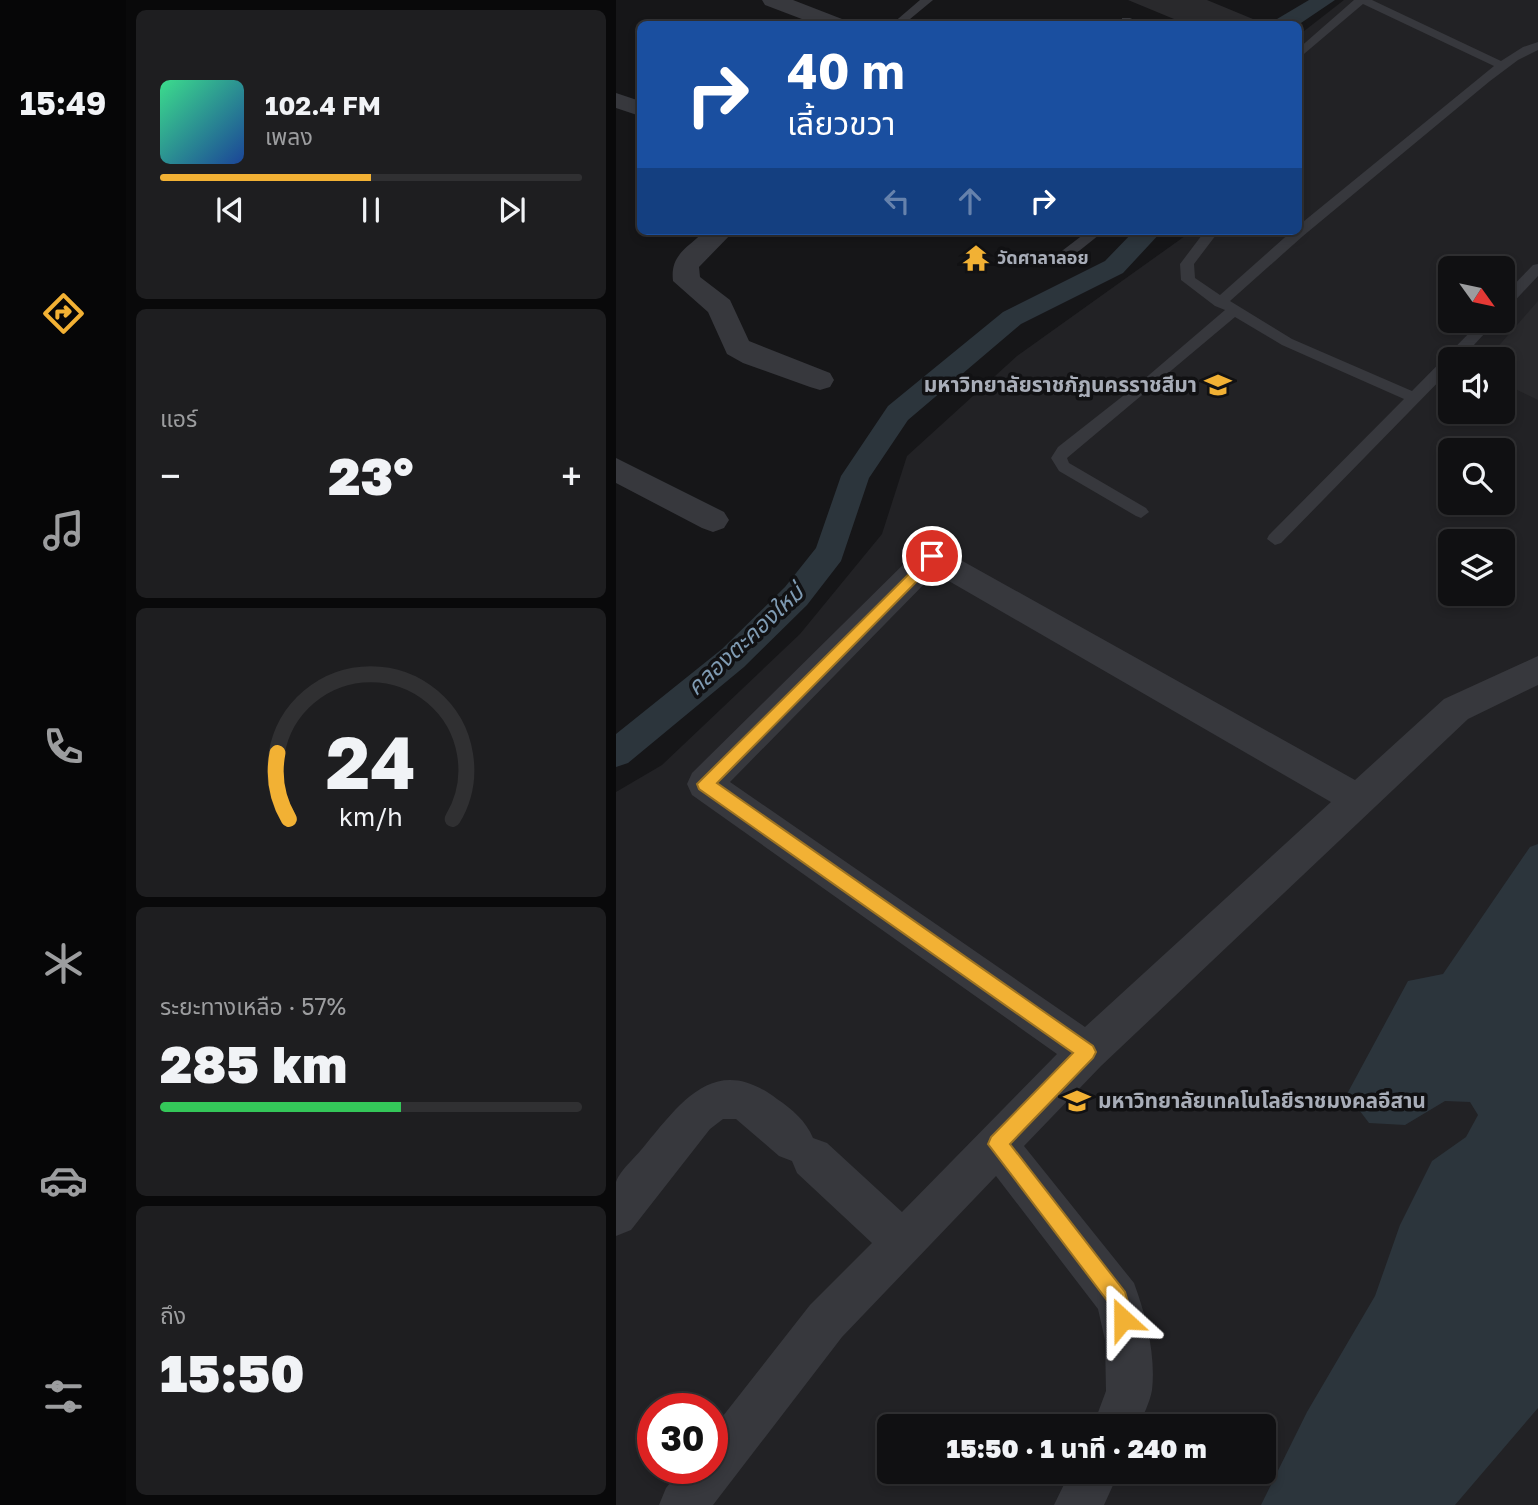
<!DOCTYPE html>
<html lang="th">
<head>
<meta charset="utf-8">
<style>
  :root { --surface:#101012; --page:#1e1e20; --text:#f1f3f6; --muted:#9c9d9f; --line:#303032; --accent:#f2b134 }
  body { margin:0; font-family:"Golos Text","Noto Sans Thai",sans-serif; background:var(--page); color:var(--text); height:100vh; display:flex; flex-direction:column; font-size:26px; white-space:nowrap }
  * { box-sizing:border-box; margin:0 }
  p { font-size:23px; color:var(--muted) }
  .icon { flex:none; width:38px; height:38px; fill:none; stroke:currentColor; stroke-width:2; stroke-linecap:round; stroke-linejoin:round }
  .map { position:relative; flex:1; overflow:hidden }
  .details { display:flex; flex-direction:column; gap:10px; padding:10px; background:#09090a; width:490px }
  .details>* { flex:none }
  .guide { position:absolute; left:21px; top:21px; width:665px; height:214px; border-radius:10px; box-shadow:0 4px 10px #0003,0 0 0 2px var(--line); background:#1a4fa0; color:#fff; overflow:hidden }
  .needle { width:46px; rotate:123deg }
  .controls { position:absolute; left:822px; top:256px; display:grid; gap:14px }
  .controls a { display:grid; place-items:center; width:77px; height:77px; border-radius:10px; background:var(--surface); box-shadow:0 4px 10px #0003,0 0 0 2px var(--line); font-size:35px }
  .speed { position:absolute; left:21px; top:1393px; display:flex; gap:14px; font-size:35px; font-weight:700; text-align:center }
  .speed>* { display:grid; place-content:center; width:91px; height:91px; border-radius:50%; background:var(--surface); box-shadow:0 4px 10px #0003,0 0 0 2px var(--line); line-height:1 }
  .speed .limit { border:10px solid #d22; background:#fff; color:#111 }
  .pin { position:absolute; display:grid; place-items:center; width:60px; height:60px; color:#fff; margin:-30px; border:4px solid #fff; border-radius:50%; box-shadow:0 2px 7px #0007 }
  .me { position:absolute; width:77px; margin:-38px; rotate:336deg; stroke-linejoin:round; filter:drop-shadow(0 0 5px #0008) }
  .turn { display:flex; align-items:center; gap:24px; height:147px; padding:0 35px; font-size:32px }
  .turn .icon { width:91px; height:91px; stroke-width:2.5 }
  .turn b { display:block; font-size:49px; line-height:60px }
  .lanes { display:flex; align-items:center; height:66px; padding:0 35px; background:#0003; justify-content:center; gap:35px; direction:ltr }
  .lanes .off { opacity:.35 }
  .big { font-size:52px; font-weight:800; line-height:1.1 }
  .details .widget { flex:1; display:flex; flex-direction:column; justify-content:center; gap:10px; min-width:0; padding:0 24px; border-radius:10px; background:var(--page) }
  .details .dial { align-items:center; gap:0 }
  .dial svg { height:182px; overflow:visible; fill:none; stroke:var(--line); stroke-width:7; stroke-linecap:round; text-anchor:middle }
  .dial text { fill:var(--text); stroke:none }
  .song { display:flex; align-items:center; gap:21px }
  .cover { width:84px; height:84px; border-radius:10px; background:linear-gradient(135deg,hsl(150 70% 55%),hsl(220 70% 35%)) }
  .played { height:7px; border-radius:4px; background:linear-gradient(90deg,var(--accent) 50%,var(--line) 50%) }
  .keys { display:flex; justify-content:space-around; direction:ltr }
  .heat { display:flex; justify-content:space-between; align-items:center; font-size:38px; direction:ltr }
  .charge { height:10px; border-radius:5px; background:linear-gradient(90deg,#34c759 57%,var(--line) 0) }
  .trip { position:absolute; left:261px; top:1414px; width:399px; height:70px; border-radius:10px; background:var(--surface); box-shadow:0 4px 10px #0003,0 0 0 2px var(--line); font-weight:800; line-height:70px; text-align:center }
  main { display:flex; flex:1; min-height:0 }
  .tabs { display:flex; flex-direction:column; width:126px; justify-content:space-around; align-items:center; background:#060607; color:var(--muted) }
  .tabs .icon { width:49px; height:49px }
  .tabs .current { color:var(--accent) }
  .tabs b { font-size:32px; color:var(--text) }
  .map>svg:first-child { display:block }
</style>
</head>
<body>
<main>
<nav class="tabs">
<b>15:49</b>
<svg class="icon current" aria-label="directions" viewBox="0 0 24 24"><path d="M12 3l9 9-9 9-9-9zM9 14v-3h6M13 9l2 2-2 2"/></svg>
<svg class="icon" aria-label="music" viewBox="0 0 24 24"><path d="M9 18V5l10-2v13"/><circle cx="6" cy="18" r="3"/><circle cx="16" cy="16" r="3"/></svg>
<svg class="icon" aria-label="phone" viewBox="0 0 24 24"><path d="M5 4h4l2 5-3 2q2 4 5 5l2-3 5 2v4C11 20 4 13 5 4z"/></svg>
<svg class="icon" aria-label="climate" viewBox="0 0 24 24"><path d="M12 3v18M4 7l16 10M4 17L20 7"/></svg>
<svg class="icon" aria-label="car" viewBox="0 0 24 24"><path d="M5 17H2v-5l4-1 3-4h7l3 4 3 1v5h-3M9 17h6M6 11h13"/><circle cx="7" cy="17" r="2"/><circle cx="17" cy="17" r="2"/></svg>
<svg class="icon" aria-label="filters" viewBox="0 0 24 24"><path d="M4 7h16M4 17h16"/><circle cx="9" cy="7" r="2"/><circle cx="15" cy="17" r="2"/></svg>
</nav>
<section class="details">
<div class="widget">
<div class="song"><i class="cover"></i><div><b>102.4 FM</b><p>เพลง</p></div></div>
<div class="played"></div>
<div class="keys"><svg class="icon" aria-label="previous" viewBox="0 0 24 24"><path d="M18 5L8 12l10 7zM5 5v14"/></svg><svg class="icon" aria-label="pause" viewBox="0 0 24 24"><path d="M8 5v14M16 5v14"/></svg><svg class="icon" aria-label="next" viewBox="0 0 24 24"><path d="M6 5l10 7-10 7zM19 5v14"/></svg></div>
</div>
<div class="widget"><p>แอร์</p>
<div class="heat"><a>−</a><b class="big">23°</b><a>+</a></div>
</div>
<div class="widget dial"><svg viewBox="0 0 100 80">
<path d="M14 69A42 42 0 1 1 86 69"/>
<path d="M14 69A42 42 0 0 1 9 40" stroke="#f2b134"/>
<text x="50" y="56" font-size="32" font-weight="700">24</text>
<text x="50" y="72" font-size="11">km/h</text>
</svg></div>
<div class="widget"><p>ระยะทางเหลือ · 57%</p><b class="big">285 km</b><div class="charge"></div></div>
<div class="widget"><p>ถึง</p><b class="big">15:50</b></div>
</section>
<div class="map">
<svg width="922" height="1505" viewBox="0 0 922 1505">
  <rect width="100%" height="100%" fill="#161618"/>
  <!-- built -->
  <path fill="#222225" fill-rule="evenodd" d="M 728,0 L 922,0 L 922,1505 L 0,1505 L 0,792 L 46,765 L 184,634 L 266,534 L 291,456 L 401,356 L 576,231 L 682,231 L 683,35 ZM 835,268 L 887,268 L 887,320 L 835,320 ZM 835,359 L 887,359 L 887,411 L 835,411 ZM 835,450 L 887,450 L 887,502 L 835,502 ZM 835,541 L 887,541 L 887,593 L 835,593 ZM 37,1409 L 96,1409 L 96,1468 L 37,1468 ZM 273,1426 L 648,1426 L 648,1472 L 273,1472 Z"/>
  <!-- water -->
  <path fill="#2c353c" d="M 922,844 L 922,1408 L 839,1505 L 645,1505 L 691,1412 L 759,1296 L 784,1225 L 816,1161 L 850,1137 L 862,1115 L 854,1102 L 829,1101 L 789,1125 L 753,1123 L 731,1094 L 792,981 L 827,974 L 914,847 Z"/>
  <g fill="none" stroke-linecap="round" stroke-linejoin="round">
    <!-- canal -->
    <path fill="#2c353c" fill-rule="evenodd" d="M 693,0 L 719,0 L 682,25 L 658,24 L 661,19 Z
      M 518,231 L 546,231 L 507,273 L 405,324 L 292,420 L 253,478 L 225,561 L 191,605 L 128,667 L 12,763 L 0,767 L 0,734 L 106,649 L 169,587 L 200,548 L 225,476 L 272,406 L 387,312 L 489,261 Z"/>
  </g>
  <!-- building -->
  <path fill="#29292c" d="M 512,0 L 591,0 L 649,24 L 570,24 Z
    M 922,301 L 922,400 L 887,383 L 887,359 L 871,359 Z"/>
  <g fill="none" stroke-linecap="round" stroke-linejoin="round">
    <!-- service -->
    <path fill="#37383d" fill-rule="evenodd" d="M 304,0 L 317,0 L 288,24 L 276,24 Z
      M 738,0 L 756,0 L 885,61 L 907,47 L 922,42 L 922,50 L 902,60 L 874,81 L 687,236 L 614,301 L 676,339 L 796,391 L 866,320 L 881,320 L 845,359 L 835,359 L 835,369 L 665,543 L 659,545 L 651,539 L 653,535 L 788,399 L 666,345 L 619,317 L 451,458 L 453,463 L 530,508 L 533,512 L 525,518 L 520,516 L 443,471 L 435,458 L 442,447 L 526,381 L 609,310 L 599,306 L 565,280 L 564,264 L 589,231 L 603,231 L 578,264 L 579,278 L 604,295 L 676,231 L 682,231 L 682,226 L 878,66 L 747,4 L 682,59 L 682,49 Z
      M 506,18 L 514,18 L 527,24 L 506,22 Z
      M 472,231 L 488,231 L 448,263 L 438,263 L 438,257 Z
      M 922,264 L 922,276 L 892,308 L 887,310 L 887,296 L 917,265 Z"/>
    <!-- minor -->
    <path fill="#37383d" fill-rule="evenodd" d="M 146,0 L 177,0 L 226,19 L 230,24 L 199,24 L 149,5 Z
      M 0,93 L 24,101 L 24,116 L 0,108 Z
      M 89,231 L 118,231 L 83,267 L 84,277 L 114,300 L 133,341 L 214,373 L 218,380 L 214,387 L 204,390 L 194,387 L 127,363 L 111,354 L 92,312 L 57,281 C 54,255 71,248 89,231 Z
      M 0,458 L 108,512 L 113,520 L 108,528 L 97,532 L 86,528 L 0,483 Z
      M 316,544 L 739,780 L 828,699 L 922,656 L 922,685 L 852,719 L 485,1066 L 408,1146 L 518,1283 C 530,1315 540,1356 536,1390 C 534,1402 527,1415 523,1426 L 477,1426 L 490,1391 L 489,1340 L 482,1309 L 380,1176 L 226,1337 L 97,1505 L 43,1505 L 50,1488 L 66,1468 L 96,1468 L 96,1430 L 194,1305 L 256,1243 L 181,1173 L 176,1161 L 163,1156 L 120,1119 L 107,1119 L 94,1129 L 15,1230 L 0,1236 C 0,1221 0,1197 0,1182 C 4,1170 22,1155 30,1144 C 67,1099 101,1053 161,1099 C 176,1109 190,1121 197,1138 L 211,1143 L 286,1212 L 441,1054 L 76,795 L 71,784 L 76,773 L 305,547 ZM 319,573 L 715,802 L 469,1027 L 114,782 Z
      M 454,1472 L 503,1472 L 488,1505 L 438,1505 Z"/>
  </g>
  <!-- route -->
  <path fill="#f2b134" stroke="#9d7322" stroke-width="2" d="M 316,551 L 324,556 L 322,560 L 101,783 L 477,1046 L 480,1052 L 477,1058 L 394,1144 L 509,1292 L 517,1319 L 514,1326 L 507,1329 L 500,1326 L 493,1303 L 372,1144 L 375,1137 L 457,1053 L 83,789 L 81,784 Z"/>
  <!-- icons -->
  <defs>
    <symbol id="temple-bare" viewBox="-9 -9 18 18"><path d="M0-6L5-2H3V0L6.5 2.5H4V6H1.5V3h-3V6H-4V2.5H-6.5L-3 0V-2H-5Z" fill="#f2b134" stroke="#111113" stroke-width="2.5" paint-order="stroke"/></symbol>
    <symbol id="university-bare" viewBox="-9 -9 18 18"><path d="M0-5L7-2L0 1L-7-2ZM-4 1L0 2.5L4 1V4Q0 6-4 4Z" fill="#f2b134" stroke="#111113" stroke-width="2.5" paint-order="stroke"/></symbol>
  </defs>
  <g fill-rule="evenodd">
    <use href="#temple-bare" x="341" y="239" width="38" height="38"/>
    <use href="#university-bare" x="583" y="366" width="38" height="38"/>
    <use href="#university-bare" x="442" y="1082" width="38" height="38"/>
  </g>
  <g text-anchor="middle" stroke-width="7" stroke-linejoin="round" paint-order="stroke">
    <!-- far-poi labels -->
    <g font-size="18" font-weight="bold" fill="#a8adb8" stroke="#111113" text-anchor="start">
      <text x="381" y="264">วัดศาลาลอย</text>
    </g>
    <!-- poi labels -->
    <g font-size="21" font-weight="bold" fill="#a8adb8" stroke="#111113" text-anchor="end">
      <text x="581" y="392">มหาวิทยาลัยราชภัฏนครราชสีมา</text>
      <text x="482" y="1108" text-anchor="start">มหาวิทยาลัยเทคโนโลยีราชมงคลอีสาน</text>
    </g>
    <!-- water labels -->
    <g font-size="23" font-style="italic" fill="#7f9bb3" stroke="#111113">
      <text transform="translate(129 640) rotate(-43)" y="8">คลองตะคองใหม่</text>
    </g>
  </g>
</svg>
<div class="controls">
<a><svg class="needle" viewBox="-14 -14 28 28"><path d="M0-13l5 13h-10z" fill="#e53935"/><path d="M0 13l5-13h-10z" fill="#9c9d9f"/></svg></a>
<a><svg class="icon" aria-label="sound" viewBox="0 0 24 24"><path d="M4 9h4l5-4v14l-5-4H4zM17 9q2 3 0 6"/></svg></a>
<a><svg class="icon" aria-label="search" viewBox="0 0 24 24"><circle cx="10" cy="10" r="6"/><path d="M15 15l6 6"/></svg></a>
<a><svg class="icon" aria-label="layers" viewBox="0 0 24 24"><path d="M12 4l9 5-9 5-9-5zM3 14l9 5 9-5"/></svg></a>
</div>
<div class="speed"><div class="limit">30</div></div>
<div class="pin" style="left:316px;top:556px;background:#d93025"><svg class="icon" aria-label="arrive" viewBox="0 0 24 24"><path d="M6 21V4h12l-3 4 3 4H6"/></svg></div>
<svg class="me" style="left:507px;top:1319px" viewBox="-20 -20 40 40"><path d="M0-17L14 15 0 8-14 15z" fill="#f2b134" stroke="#fff" stroke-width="4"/></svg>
<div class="trip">15:50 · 1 นาที · 240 m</div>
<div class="guide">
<div class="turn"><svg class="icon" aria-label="right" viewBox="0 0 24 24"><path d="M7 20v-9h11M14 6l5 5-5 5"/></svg><div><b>40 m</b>เลี้ยวขวา</div></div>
<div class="lanes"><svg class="icon off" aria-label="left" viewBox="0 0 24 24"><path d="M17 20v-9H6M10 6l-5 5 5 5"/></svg><svg class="icon off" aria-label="ahead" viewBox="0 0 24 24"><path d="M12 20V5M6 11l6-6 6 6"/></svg><svg class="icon" aria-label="right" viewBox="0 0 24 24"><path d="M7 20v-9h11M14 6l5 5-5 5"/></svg></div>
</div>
</div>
</main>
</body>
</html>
